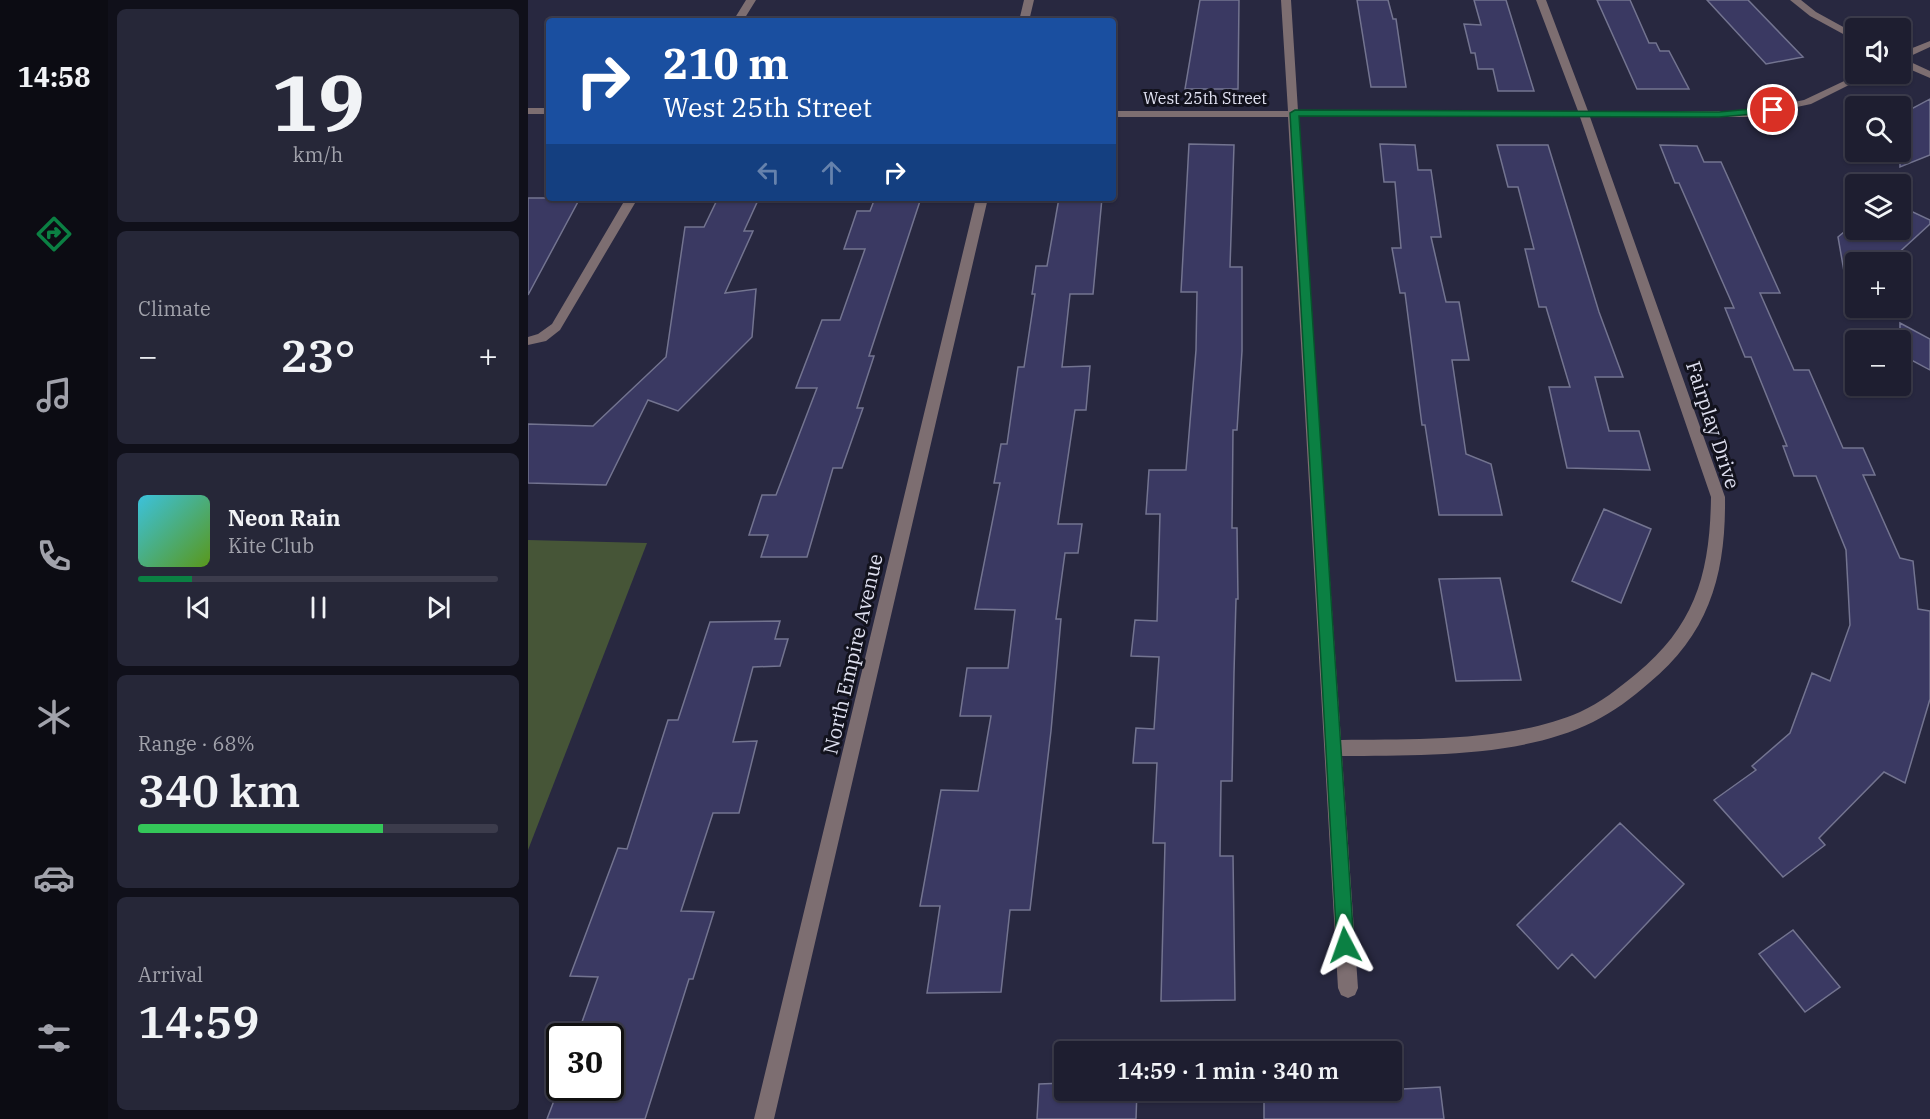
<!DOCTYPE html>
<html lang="en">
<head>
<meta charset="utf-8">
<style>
  :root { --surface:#1e1e30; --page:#262738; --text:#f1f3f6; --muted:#a1a2ab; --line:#3c3c4c; --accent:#0b8043 }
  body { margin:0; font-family:"IBM Plex Serif",serif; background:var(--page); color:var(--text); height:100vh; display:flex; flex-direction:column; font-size:22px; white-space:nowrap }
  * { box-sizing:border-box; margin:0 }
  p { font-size:20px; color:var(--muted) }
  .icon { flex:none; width:33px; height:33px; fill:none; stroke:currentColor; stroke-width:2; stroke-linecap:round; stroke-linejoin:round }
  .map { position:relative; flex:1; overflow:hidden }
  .sheet { display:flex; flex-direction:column; gap:9px; padding:9px; background:#10101a; width:420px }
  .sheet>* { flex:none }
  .top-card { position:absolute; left:18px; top:18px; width:570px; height:183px; border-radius:6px; box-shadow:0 2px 4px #0004,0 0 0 2px var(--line); background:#1a4fa0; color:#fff; overflow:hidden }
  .controls { position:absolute; left:1317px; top:18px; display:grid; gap:12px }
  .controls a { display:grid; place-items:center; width:66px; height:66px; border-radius:6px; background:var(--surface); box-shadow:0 2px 4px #0004,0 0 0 2px var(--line); font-size:30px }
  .speed { position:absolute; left:18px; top:1023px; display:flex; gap:12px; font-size:30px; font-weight:700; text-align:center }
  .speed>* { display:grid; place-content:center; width:78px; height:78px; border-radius:50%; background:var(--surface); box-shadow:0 2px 4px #0004,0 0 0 2px var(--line); line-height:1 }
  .speed .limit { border:3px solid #111; border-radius:9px; background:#fff; color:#111 }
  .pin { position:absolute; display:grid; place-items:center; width:51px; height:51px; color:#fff; margin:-26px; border:3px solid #fff; border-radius:50%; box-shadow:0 2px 6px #0007 }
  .me { position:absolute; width:66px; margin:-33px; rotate:356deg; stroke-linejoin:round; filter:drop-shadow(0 0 4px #0008) }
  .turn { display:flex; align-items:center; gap:21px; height:126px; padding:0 18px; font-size:27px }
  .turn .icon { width:78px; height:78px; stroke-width:2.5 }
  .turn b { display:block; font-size:42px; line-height:51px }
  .lanes { display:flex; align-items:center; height:57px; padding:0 18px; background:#0003; justify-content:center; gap:30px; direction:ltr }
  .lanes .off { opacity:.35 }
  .big { font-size:45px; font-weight:600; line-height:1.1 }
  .sheet .tile { flex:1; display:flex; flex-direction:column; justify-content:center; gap:9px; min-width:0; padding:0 21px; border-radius:9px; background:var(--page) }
  .sheet .dial { align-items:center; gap:0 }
  .dial b { font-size:78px; line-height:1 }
  .song { display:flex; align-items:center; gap:18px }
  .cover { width:72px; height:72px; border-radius:9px; background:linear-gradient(135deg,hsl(190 70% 55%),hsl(90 70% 35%)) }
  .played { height:6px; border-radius:3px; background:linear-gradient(90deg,var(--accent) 15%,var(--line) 15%) }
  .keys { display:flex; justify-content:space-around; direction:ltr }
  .heat { display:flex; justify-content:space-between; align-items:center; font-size:33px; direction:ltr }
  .charge { height:9px; border-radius:4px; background:linear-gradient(90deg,#34c759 68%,var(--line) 0) }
  .trip { position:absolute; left:526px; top:1041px; width:348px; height:60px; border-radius:6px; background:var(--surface); box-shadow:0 2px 4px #0004,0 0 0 2px var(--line); font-weight:600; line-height:60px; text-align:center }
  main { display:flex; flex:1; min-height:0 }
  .tabs { display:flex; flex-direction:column; width:108px; justify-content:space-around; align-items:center; background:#0c0c13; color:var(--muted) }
  .tabs .icon { width:42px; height:42px }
  .tabs .selected { color:var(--accent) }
  .tabs b { font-size:27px; color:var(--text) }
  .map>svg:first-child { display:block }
</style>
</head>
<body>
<main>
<nav class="tabs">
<b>14:58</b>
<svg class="icon selected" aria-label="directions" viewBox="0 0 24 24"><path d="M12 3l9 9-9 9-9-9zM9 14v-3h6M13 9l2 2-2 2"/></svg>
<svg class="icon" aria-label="music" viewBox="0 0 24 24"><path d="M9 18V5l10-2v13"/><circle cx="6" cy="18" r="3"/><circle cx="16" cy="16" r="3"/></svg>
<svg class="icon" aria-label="phone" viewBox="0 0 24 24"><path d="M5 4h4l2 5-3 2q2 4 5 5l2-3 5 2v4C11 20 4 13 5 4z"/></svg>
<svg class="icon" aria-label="climate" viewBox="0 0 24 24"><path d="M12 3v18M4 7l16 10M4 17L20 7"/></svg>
<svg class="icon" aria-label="car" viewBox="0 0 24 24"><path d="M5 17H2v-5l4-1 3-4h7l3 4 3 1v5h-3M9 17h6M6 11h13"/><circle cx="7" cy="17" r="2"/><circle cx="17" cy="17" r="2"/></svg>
<svg class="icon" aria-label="filters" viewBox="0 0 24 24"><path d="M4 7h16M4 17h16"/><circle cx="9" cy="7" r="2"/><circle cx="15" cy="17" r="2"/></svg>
</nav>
<section class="sheet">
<div class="tile dial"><b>19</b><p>km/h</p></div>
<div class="tile"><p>Climate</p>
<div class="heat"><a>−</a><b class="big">23°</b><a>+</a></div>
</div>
<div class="tile">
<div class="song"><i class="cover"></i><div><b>Neon Rain</b><p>Kite Club</p></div></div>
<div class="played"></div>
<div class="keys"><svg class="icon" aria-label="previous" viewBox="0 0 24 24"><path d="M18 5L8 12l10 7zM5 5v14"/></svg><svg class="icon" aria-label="pause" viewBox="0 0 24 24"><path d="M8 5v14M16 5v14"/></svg><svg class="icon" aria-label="next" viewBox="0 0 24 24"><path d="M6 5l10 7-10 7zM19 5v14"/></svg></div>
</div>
<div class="tile"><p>Range · 68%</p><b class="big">340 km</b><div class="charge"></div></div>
<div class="tile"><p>Arrival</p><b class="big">14:59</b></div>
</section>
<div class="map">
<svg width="1402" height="1119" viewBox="0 0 1402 1119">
  <rect width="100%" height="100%" fill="#282840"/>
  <!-- green -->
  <path fill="#465537" d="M 0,540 L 119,543 L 0,850 Z"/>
  <!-- building -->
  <path fill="#3a3962" stroke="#737490" stroke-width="1.5" d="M 672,0 L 711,0 L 710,89 L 657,89 Z
    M 829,0 L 860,0 L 865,19 L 868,19 L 878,87 L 843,87 Z
    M 946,0 L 978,0 L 1006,91 L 970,91 L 965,69 L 950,69 L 947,53 L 943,53 L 936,24 L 953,25 Z
    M 1069,0 L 1102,0 L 1121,43 L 1128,43 L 1132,51 L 1141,51 L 1161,89 L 1109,89 Z
    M 1179,0 L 1220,0 L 1275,57 L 1238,64 Z
    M 1402,99 L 1402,155 L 1372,167 L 1372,115 Z
    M 661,144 L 706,145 L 702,267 L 714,267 L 714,351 L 709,430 L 705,430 L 704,528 L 709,528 L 710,599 L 708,599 L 706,673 L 704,781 L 693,781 L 692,856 L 705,856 L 707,1000 L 633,1001 L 637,843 L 625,843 L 629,763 L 605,763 L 608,728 L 626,729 L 631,657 L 603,656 L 607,620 L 629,621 L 632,514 L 618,514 L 621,470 L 658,470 L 668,350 L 669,292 L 653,292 Z
    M 852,144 L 887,145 L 890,170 L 903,170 L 913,237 L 903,237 L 918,302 L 931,302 L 941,360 L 924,360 L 938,454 L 963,464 L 974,515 L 911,515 L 897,425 L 894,425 L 877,293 L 872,293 L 864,248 L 873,248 L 867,182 L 856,182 Z
    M 969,145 L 1020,145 L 1071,312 L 1095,377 L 1067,377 L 1081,431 L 1111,431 L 1122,470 L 1039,468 L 1021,387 L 1042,387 L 1018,307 L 1011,307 L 997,249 L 1006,249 L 990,187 L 980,187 Z
    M 1132,145 L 1169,146 L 1176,162 L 1193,162 L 1252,293 L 1232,293 L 1266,370 L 1281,370 L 1315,448 L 1335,448 L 1347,475 L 1335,475 L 1372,558 L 1385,561 L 1390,609 L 1402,611 L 1402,699 L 1377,783 L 1356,772 L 1291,838 L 1297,845 L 1255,877 L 1186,800 L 1228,770 L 1224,766 L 1262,733 L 1284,673 L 1302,681 L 1322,625 L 1318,550 L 1288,476 L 1266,476 L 1255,446 L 1259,446 L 1223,357 L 1217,357 L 1197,308 L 1206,308 L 1151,183 L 1147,183 Z
    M 0,198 L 52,198 L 0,295 Z
    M 190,198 L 231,198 L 216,231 L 225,231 L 197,293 L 228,289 L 224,337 L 150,411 L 120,400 L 78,485 L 0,483 L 0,424 L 65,426 L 138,357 L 157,227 L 176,227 Z
    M 347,198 L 393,198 L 341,356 L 346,356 L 329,408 L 335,408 L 314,468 L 305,468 L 279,557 L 233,557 L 240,535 L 221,535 L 234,495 L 248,495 L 289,388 L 268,388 L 294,320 L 312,320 L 337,249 L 316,249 L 329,211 L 342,211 Z
    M 531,198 L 574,198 L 565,294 L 542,294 L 534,367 L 562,366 L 558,410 L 547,410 L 530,524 L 554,524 L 550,553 L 537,553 L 528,619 L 533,619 L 523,731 L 502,910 L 482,910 L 473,992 L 399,993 L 412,906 L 392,906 L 413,790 L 450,791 L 463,716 L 432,716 L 439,668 L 480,668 L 487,610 L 447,609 L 472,483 L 466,483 L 473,444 L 479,444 L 490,367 L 496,367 L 507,294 L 504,294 L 508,266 L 519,266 Z
    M 1372,206 L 1402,220 L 1402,224 L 1366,257 L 1367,262 L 1328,262 L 1328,295 L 1320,294 L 1310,237 L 1328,222 L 1328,230 L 1372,230 Z
    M 1372,323 L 1402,339 L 1402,370 L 1372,354 Z
    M 1076,509 L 1123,529 L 1093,603 L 1044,581 Z
    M 972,578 L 993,680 L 928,681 L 911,579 Z
    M 252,621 L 247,639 L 260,639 L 252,666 L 225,667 L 205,742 L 229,741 L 211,813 L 185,813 L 153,911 L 186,912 L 165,979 L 161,979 L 117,1119 L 19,1119 L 32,1085 L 32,1088 L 82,1088 L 82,1036 L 49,1036 L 70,977 L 42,976 L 90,848 L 99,849 L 140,720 L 150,720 L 182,622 Z
    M 1092,823 L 1156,884 L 1067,978 L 1044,954 L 1030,969 L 989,925 Z
    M 1265,930 L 1312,987 L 1277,1012 L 1231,954 Z
    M 537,1083 L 537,1090 L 609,1090 L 608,1119 L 509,1119 L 511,1084 Z
    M 912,1087 L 916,1119 L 736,1119 L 736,1096 Z"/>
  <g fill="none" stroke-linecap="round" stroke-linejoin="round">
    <!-- minor -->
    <path fill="#7d6e71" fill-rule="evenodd" d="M 218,0 L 228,0 L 215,21 L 205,21 Z
      M 496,0 L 506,0 L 501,21 L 491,21 Z
      M 753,0 L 763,0 L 770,111 L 1050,111 L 1008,0 L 1018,0 L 1060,111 L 1222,111 L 1276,100 L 1331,74 L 1343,74 L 1283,104 L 1222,117 L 1062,117 L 1197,497 C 1198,573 1182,633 1121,683 C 1104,698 1085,712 1065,722 C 992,758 894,755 814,756 L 830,988 L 827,995 L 820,998 L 813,995 L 810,988 L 760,117 L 585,117 L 585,111 L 760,111 ZM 770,117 L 1052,117 L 1183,497 C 1182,572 1168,625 1108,674 C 1091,688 1072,703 1052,712 C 984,742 886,739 813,740 Z
      M 1262,0 L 1273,0 L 1288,12 L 1328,34 L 1328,41 L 1282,16 Z
      M 1402,41 L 1402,47 L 1376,59 L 1402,71 L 1402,78 L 1372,65 L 1372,53 Z
      M 0,108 L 21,108 L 21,114 L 0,114 Z
      M 98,198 L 110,198 L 32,330 L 18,341 L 0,345 L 0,337 L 10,334 L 24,324 Z
      M 448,198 L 460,198 L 246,1119 L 226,1119 Z"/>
  </g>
  <!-- route -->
  <path fill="#0b8043" stroke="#07532c" stroke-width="1.5" d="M 1245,107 L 1249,110 L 1248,112 L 1191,117 L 771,116 L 826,945 L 823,951 L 817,953 L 811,951 L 809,945 L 762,113 L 767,110 L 1191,112 Z"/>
  <g text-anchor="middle" stroke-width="6" stroke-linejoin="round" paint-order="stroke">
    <!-- far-street labels -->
    <g font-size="16" fill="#dfe0f0" stroke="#12121d">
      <text x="677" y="104">West 25th Street</text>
    </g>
    <!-- street labels -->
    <g font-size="20" fill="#dfe0f0" stroke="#12121d">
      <text transform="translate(1185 425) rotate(72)" y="7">Fairplay Drive</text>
      <text transform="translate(325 654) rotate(-77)" y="7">North Empire Avenue</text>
    </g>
  </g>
</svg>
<div class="controls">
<a><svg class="icon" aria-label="sound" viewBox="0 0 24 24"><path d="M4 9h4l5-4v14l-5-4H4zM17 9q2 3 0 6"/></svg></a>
<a><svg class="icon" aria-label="search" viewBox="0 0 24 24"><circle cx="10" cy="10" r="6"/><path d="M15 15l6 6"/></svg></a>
<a><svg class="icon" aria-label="layers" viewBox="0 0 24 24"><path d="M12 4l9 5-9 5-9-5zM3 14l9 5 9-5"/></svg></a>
<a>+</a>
<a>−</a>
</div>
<div class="speed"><div class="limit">30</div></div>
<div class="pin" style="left:1245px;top:110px;background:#d93025"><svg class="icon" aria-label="arrive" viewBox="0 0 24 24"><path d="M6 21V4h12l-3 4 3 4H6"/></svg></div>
<svg class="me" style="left:817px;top:945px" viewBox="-20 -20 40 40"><path d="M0-17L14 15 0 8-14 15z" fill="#0b8043" stroke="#fff" stroke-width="4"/></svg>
<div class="trip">14:59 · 1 min · 340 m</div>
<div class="top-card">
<div class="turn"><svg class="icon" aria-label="right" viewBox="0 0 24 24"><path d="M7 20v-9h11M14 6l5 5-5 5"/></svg><div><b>210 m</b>West 25th Street</div></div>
<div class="lanes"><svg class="icon off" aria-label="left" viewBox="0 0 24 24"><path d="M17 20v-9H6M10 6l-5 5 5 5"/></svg><svg class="icon off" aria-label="ahead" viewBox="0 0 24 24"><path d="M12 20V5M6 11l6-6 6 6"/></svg><svg class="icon" aria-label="right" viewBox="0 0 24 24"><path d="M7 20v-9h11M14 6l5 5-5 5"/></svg></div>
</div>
</div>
</main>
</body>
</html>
